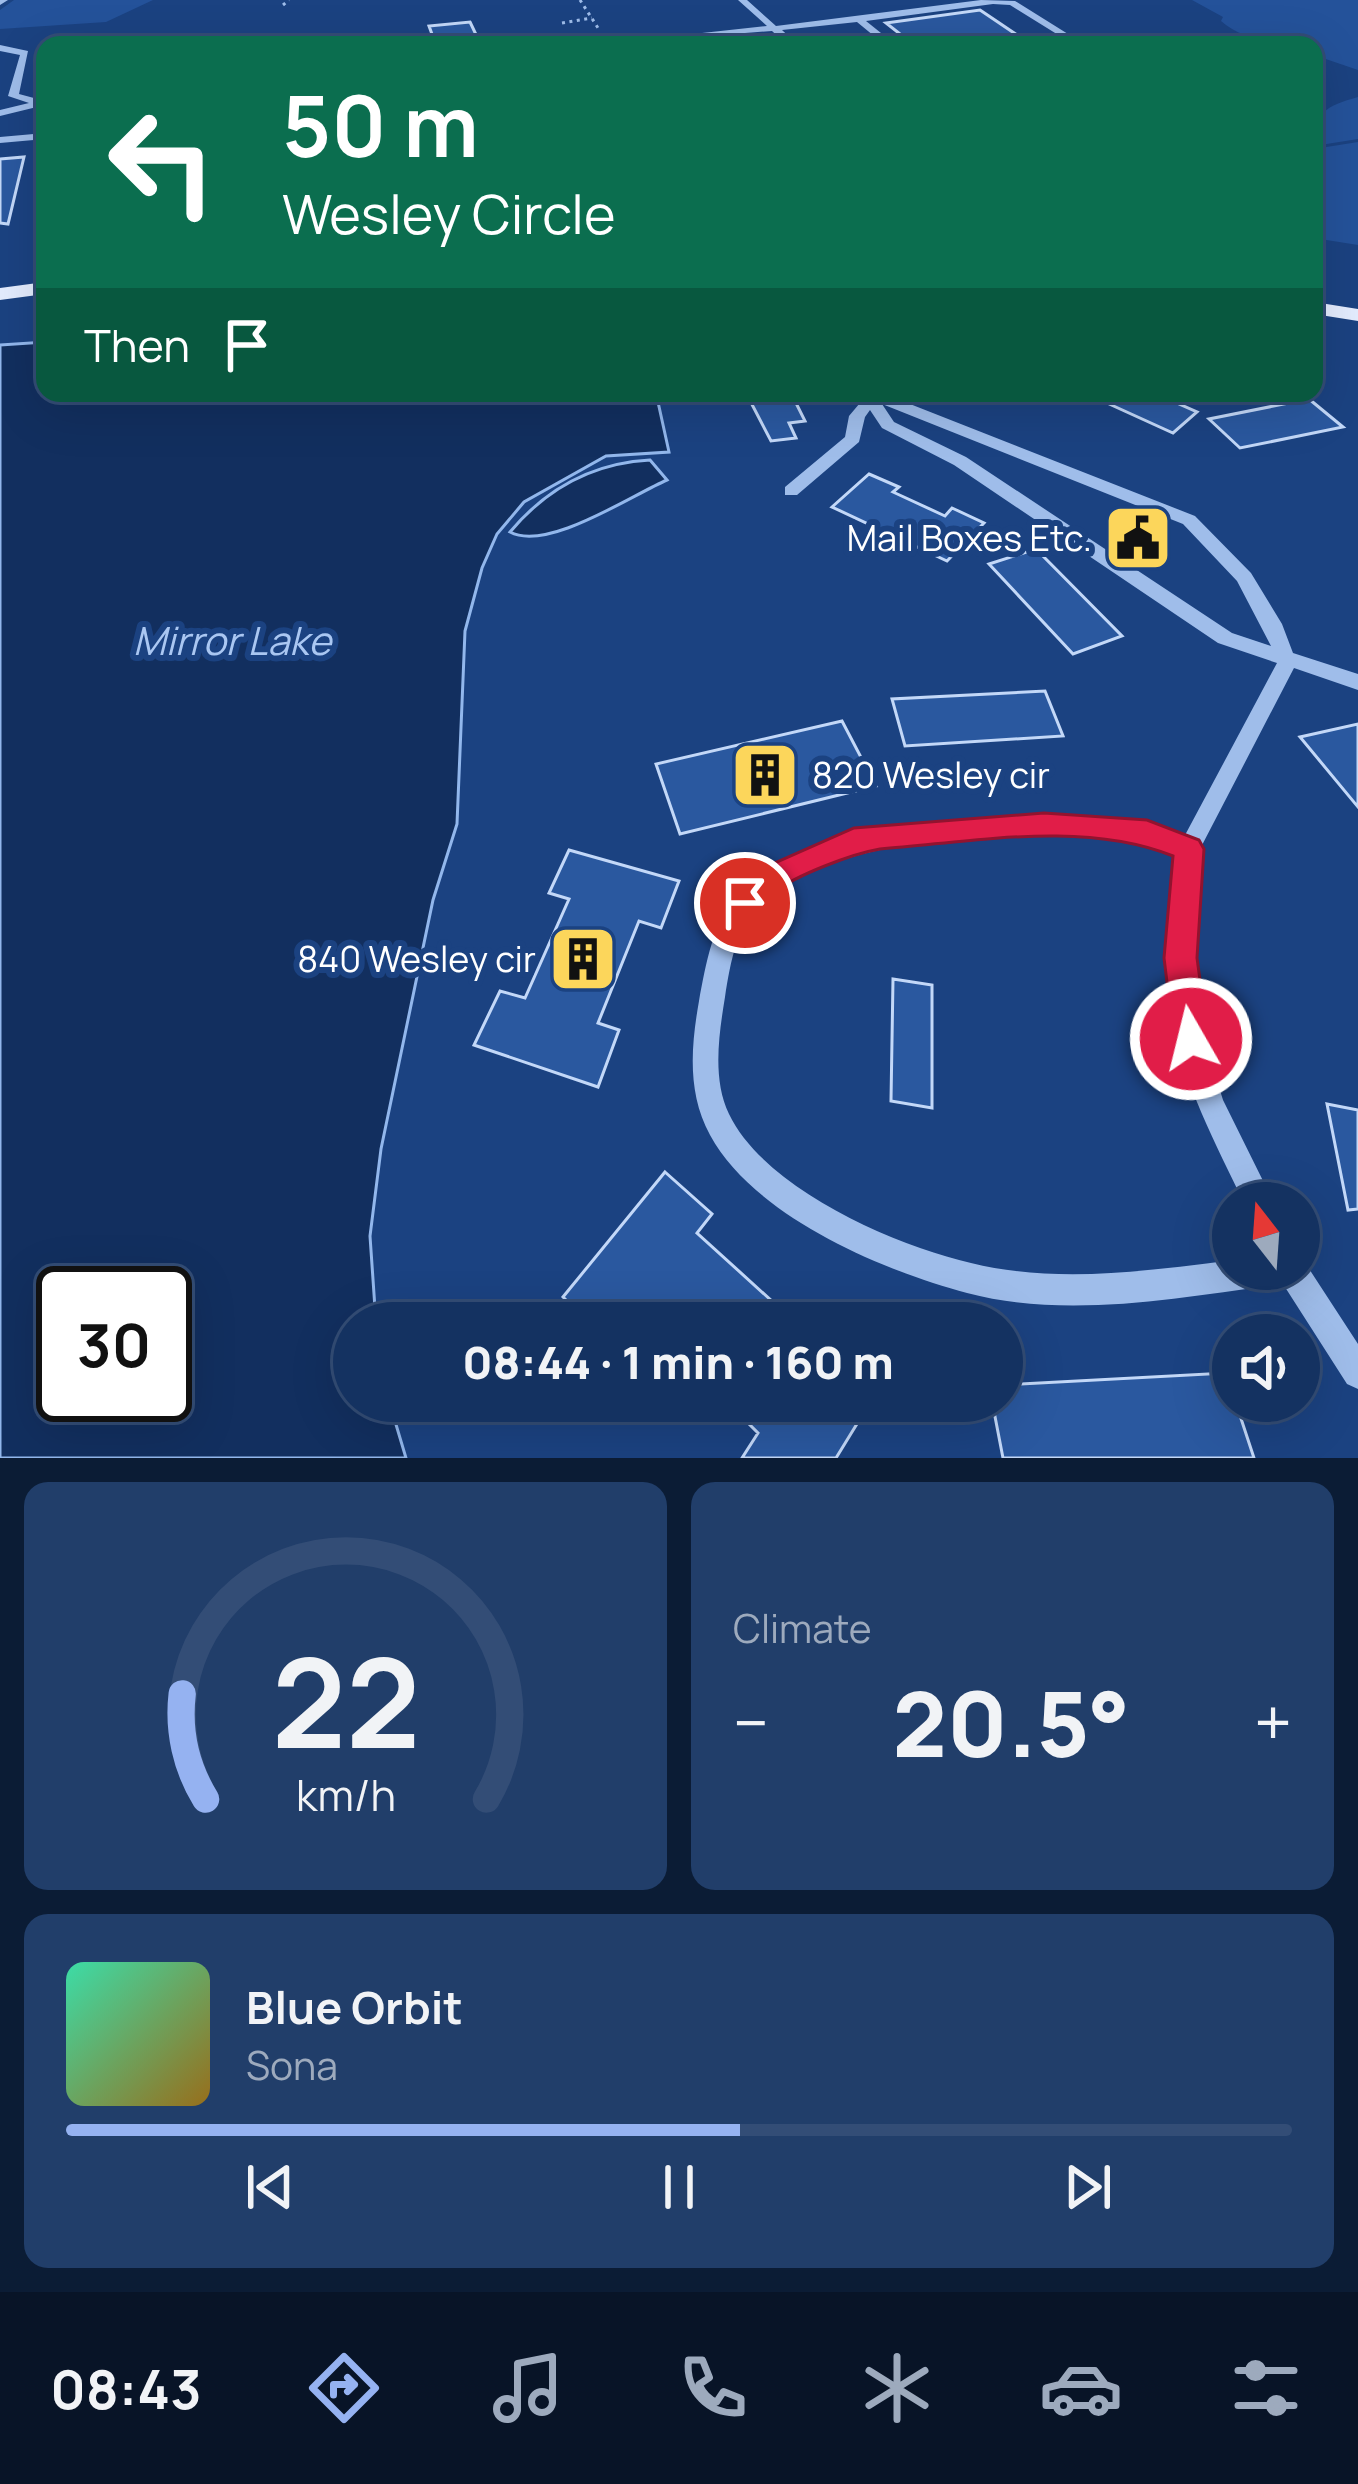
<!DOCTYPE html>
<html lang="en">
<head>
<meta charset="utf-8">
<style>
  :root { --surface:#143261; --page:#213e6a; --text:#f1f3f6; --muted:#9daabd; --line:#334d76; --accent:#95b2f1 }
  body { margin:0; font-family:Manrope,sans-serif; background:var(--page); color:var(--text); height:100vh; display:flex; flex-direction:column; font-size:45px; white-space:nowrap }
  * { box-sizing:border-box; margin:0 }
  p { font-size:39px; color:var(--muted) }
  .icon { flex:none; width:66px; height:66px; fill:none; stroke:currentColor; stroke-width:2; stroke-linecap:round; stroke-linejoin:round }
  .map { position:relative; height:1458px; overflow:hidden }
  .details { display:flex; flex-direction:column; gap:24px; padding:24px; background:#0b1c35; flex:1 }
  .details>* { flex:none }
  .banner { position:absolute; left:36px; top:36px; width:1287px; height:366px; border-radius:24px; box-shadow:0 12px 48px #0002,0 0 0 3px var(--line); background:#0b6e4f; color:#fff; overflow:hidden }
  .needle { width:78px; rotate:343deg }
  .buttons { position:absolute; left:1212px; top:1182px; display:grid; gap:24px }
  .buttons a { display:grid; place-items:center; width:108px; height:108px; border-radius:50%; background:var(--surface); box-shadow:0 12px 48px #0002,0 0 0 3px var(--line); font-size:60px }
  .speed { position:absolute; left:36px; top:1266px; display:flex; gap:24px; font-size:60px; font-weight:700; text-align:center }
  .speed>* { display:grid; place-content:center; width:156px; height:156px; border-radius:50%; background:var(--surface); box-shadow:0 12px 48px #0002,0 0 0 3px var(--line); line-height:1 }
  .speed .limit { border:6px solid #111; border-radius:18px; background:#fff; color:#111 }
  .pin { position:absolute; display:grid; place-items:center; width:102px; height:102px; color:#fff; margin:-51px; border:6px solid #fff; border-radius:50%; box-shadow:0 3px 12px #0007 }
  .me { position:absolute; width:132px; margin:-66px; rotate:352deg; stroke-linejoin:round; filter:drop-shadow(0 0 9px #0008) }
  .turn { display:flex; align-items:center; gap:42px; height:252px; padding:0 48px; font-size:54px }
  .turn .icon { width:156px; height:156px; stroke-width:2.5 }
  .turn b { display:block; font-size:84px; line-height:102px }
  .then { display:flex; align-items:center; height:114px; padding:0 48px; background:#0003; gap:24px; font-size:45px }
  .big { font-size:90px; font-weight:800; line-height:1.1 }
  .details .tile { flex:1; display:flex; flex-direction:column; justify-content:center; gap:18px; min-width:0; padding:0 42px; border-radius:24px; background:var(--page) }
  .details .dial { align-items:center; gap:0 }
  .dial svg { height:312px; overflow:visible; fill:none; stroke:var(--line); stroke-width:7; stroke-linecap:round; text-anchor:middle }
  .dial text { fill:var(--text); stroke:none }
  .song { display:flex; align-items:center; gap:36px }
  .cover { width:144px; height:144px; border-radius:18px; background:linear-gradient(135deg,hsl(160 70% 55%),hsl(40 70% 35%)) }
  .played { height:12px; border-radius:6px; background:linear-gradient(90deg,var(--accent) 55%,var(--line) 55%) }
  .keys { display:flex; justify-content:space-around; direction:ltr }
  .heat { display:flex; justify-content:space-between; align-items:center; font-size:66px; direction:ltr }
  .details .tiles { flex:1; display:grid; gap:24px; grid-template-columns:1fr 1fr }
  .tile:last-child { grid-column:span 2 }
  .trip { position:absolute; left:333px; top:1302px; width:690px; height:120px; border-radius:60px; background:var(--surface); box-shadow:0 12px 48px #0002,0 0 0 3px var(--line); font-weight:800; line-height:120px; text-align:center }
  .tabs { display:flex; height:192px; justify-content:space-around; align-items:center; background:#081427; color:var(--muted) }
  .tabs .icon { width:84px; height:84px }
  .tabs .active { color:var(--accent) }
  .tabs b { font-size:54px; color:var(--text) }
  .map>svg:first-child { display:block }
</style>
</head>
<body>
<div class="map">
<svg width="1358" height="1458" viewBox="0 0 1358 1458">
  <rect width="100%" height="100%" fill="#1b4281"/>
  <!-- green -->
  <path fill="#24529a" d="M 14,0 L 153,0 L 106,22 L 0,29 L 0,10 Z
    M 1192,0 L 1358,0 L 1358,70 L 1314,55 L 1314,45 C 1283,45 1245,42 1221,21 L 1223,17 Z
    M 1358,97 L 1358,139 L 1314,146 C 1314,112 1326,106 1358,97 Z
    M 1358,142 L 1358,245 L 1314,238 L 1314,149 Z"/>
  <!-- water -->
  <path fill="#122f5f" stroke="#92b7ec" stroke-width="3" fill-rule="evenodd" d="M 45,342 L 45,393 L 656,393 L 669,452 L 606,456 L 524,502 L 497,534 L 482,568 L 465,631 L 457,824 L 433,900 L 381,1149 L 370,1236 L 376,1323 L 354,1323 L 354,1401 L 389,1401 L 406,1458 L 0,1458 L 0,345 ZM 165,1293 L 165,1395 L 63,1395 L 63,1293 Z
    M 650,460 L 667,480 C 630,496 547,552 510,532 C 546,489 593,463 650,460 Z"/>
  <!-- building -->
  <path fill="#2a589f" stroke="#c3d8f8" stroke-width="3" d="M 980,10 L 1032,45 L 914,45 L 886,23 Z
    M 470,22 L 481,45 L 436,45 L 429,26 Z
    M 24,157 L 8,224 L 0,223 L 0,159 Z
    M 746,393 L 791,393 L 805,421 L 789,423 L 796,438 L 771,441 Z
    M 1085,393 L 1154,393 L 1197,412 L 1173,433 Z
    M 1309,399 L 1343,427 L 1240,448 L 1209,419 Z
    M 869,474 L 899,487 L 893,492 L 945,516 L 952,508 L 984,523 L 947,561 L 832,507 Z
    M 1036,549 L 1122,636 L 1073,654 L 989,564 Z
    M 1045,691 L 1063,736 L 905,746 L 892,699 Z
    M 842,721 L 876,786 L 680,834 L 656,764 Z
    M 1358,724 L 1358,807 L 1300,737 Z
    M 569,850 L 679,881 L 661,928 L 639,921 L 598,1023 L 619,1030 L 598,1087 L 474,1045 L 500,991 L 525,998 L 569,899 L 549,893 Z
    M 893,979 L 932,985 L 932,1108 L 891,1101 Z
    M 1327,1104 L 1358,1110 L 1358,1209 L 1348,1210 Z
    M 665,1172 L 712,1214 L 697,1233 L 796,1323 L 589,1323 L 563,1297 Z
    M 1226,1373 L 1254,1458 L 1003,1458 L 992,1401 L 1002,1401 L 1002,1385 Z
    M 726,1401 L 871,1401 L 836,1458 L 742,1458 L 758,1433 Z"/>
  <g fill="none" stroke-linecap="round" stroke-linejoin="round">
    <!-- path -->
    <path stroke="#9fbdea" stroke-width="3" stroke-dasharray="3 4.5" stroke-linecap="butt" d="M 580,0 L 600,31
      M 283,5 L 289,0
      M 562,23 L 592,18
      M 555,42 L 581,39"/>
    <!-- minor -->
    <path fill="#9fbdea" fill-rule="evenodd" d="M 0,0 L 8,0 L 0,5 Z
      M 738,0 L 747,0 L 776,26 L 981,0 L 1015,1 L 1076,39 L 1068,41 L 1010,5 L 993,4 L 866,21 L 896,45 L 885,45 L 857,22 L 782,30 L 798,45 L 787,45 L 772,31 L 592,45 L 767,26 Z
      M 0,45 L 28,51 L 19,94 L 45,101 L 45,105 L 0,116 L 0,110 L 29,103 L 8,96 L 20,55 L 0,51 Z
      M 45,133 L 45,139 L 0,143 L 0,137 Z
      M 860,393 L 882,393 L 1195,516 L 1251,573 L 1282,624 L 1293,653 L 1358,674 L 1358,690 L 1294,668 L 1200,849 L 1193,918 L 1197,1011 L 1204,1039 L 1223,1100 L 1274,1203 L 1244,1203 C 1215,1142 1181,1080 1171,1012 C 1164,960 1170,906 1177,854 C 1114,830 1045,834 979,838 C 920,841 866,848 811,872 C 798,878 782,882 770,892 C 738,918 731,959 725,997 C 719,1034 712,1079 729,1114 C 765,1189 894,1245 971,1263 C 1057,1284 1147,1271 1233,1260 L 1233,1269 L 1299,1269 L 1299,1257 L 1302,1258 L 1358,1344 L 1358,1389 L 1347,1384 L 1283,1284 C 1181,1297 1069,1320 967,1293 C 881,1270 754,1216 710,1135 C 687,1093 691,1046 699,1001 C 706,963 713,922 739,892 C 754,874 772,867 792,859 C 853,833 911,822 977,819 C 1047,815 1117,812 1184,837 L 1277,663 L 1218,643 L 954,465 L 882,428 L 870,410 L 865,417 L 859,442 L 797,495 L 785,495 L 785,487 L 845,437 L 849,416 L 865,397 ZM 882,404 L 1183,524 L 1237,581 L 1271,646 L 1232,633 L 966,457 L 894,422 Z"/>
    <!-- major -->
    <path fill="#e3ecfe" fill-rule="evenodd" d="M 45,282 L 45,294 L 0,300 L 0,288 Z
      M 1314,302 L 1358,309 L 1358,321 L 1314,314 Z"/>
  </g>
  <!-- route -->
  <path fill="#e11d48" stroke="#92132f" stroke-width="3" d="M 1044,813 L 1147,820 L 1199,840 L 1204,849 L 1197,958 L 1208,1039 L 1203,1051 L 1191,1056 L 1179,1051 L 1174,1039 L 1164,958 L 1173,856 C 1084,820 973,842 880,849 C 851,854 797,875 774,892 C 762,901 760,911 745,916 L 734,912 L 730,903 L 752,873 L 854,828 Z"/>
  <!-- icons -->
  <defs>
    <symbol id="civic-square" viewBox="-11 -11 22 22"><rect x="-9" y="-9" width="18" height="18" rx="4" fill="#fcd65b" stroke="#1b4281"/><path d="M-.6-6.5H3V-4.5H.6V-3L4-1V1h2V6H-6V1h2V-1L-.6-3ZM-1.2 2.5V6h2.4V2.5Z" fill="#111"/></symbol>
    <symbol id="building-square" viewBox="-11 -11 22 22"><rect x="-9" y="-9" width="18" height="18" rx="4" fill="#fcd65b" stroke="#1b4281"/><path d="M-4-6H4V6H1V3H-1V6H-4ZM-2.5-4.3h1.7v1.8h-1.7ZM.8-4.3h1.7v1.8H.8ZM-2.5-1h1.7V.8h-1.7ZM.8-1h1.7V.8H.8Z" fill="#111"/></symbol>
  </defs>
  <g fill-rule="evenodd">
    <use href="#civic-square" x="1100" y="500" width="76" height="76"/>
    <use href="#building-square" x="727" y="737" width="76" height="76"/>
    <use href="#building-square" x="545" y="921" width="76" height="76"/>
  </g>
  <g text-anchor="middle" stroke-width="12" stroke-linejoin="round" paint-order="stroke">
    <!-- poi labels -->
    <g font-size="36" fill="#fff" stroke="#1b4281" text-anchor="end">
      <text x="1092" y="551">Mail Boxes Etc.</text>
      <text x="812" y="788" text-anchor="start">820 Wesley cir</text>
      <text x="536" y="972">840 Wesley cir</text>
    </g>
    <!-- water labels -->
    <g font-size="39" font-style="italic" fill="#aac7f2" stroke="#1b4281">
      <text x="232" y="655">Mirror Lake</text>
    </g>
  </g>
</svg>
<div class="buttons">
<a><svg class="needle" viewBox="-14 -14 28 28"><path d="M0-13l5 13h-10z" fill="#e53935"/><path d="M0 13l5-13h-10z" fill="#9daabd"/></svg></a>
<a><svg class="icon" aria-label="sound" viewBox="0 0 24 24"><path d="M4 9h4l5-4v14l-5-4H4zM17 9q2 3 0 6"/></svg></a>
</div>
<div class="speed"><div class="limit">30</div></div>
<div class="pin" style="left:745px;top:903px;background:#d93025"><svg class="icon" aria-label="arrive" viewBox="0 0 24 24"><path d="M6 21V4h12l-3 4 3 4H6"/></svg></div>
<svg class="me" style="left:1191px;top:1039px" viewBox="-20 -20 40 40"><circle r="17" fill="#e11d48" stroke="#fff" stroke-width="3"/><path d="M0-11L8 9 0 5-8 9z" fill="#fff"/></svg>
<div class="trip">08:44 · 1 min · 160 m</div>
<div class="banner">
<div class="turn"><svg class="icon" aria-label="left" viewBox="0 0 24 24"><path d="M17 20v-9H6M10 6l-5 5 5 5"/></svg><div><b>50 m</b>Wesley Circle</div></div>
<div class="then">Then<svg class="icon" aria-label="arrive" viewBox="0 0 24 24"><path d="M6 21V4h12l-3 4 3 4H6"/></svg></div>
</div>
</div>
<section class="details">
<div class="tiles">
<div class="tile dial"><svg viewBox="0 0 100 80">
<path d="M14 69A42 42 0 1 1 86 69"/>
<path d="M14 69A42 42 0 0 1 8 42" stroke="#95b2f1"/>
<text x="50" y="56" font-size="32" font-weight="700">22</text>
<text x="50" y="72" font-size="11">km/h</text>
</svg></div>
<div class="tile"><p>Climate</p>
<div class="heat"><a>−</a><b class="big">20.5°</b><a>+</a></div>
</div>
<div class="tile">
<div class="song"><i class="cover"></i><div><b>Blue Orbit</b><p>Sona</p></div></div>
<div class="played"></div>
<div class="keys"><svg class="icon" aria-label="previous" viewBox="0 0 24 24"><path d="M18 5L8 12l10 7zM5 5v14"/></svg><svg class="icon" aria-label="pause" viewBox="0 0 24 24"><path d="M8 5v14M16 5v14"/></svg><svg class="icon" aria-label="next" viewBox="0 0 24 24"><path d="M6 5l10 7-10 7zM19 5v14"/></svg></div>
</div>
</div>
</section>
<nav class="tabs">
<b>08:43</b>
<svg class="icon active" aria-label="directions" viewBox="0 0 24 24"><path d="M12 3l9 9-9 9-9-9zM9 14v-3h6M13 9l2 2-2 2"/></svg>
<svg class="icon" aria-label="music" viewBox="0 0 24 24"><path d="M9 18V5l10-2v13"/><circle cx="6" cy="18" r="3"/><circle cx="16" cy="16" r="3"/></svg>
<svg class="icon" aria-label="phone" viewBox="0 0 24 24"><path d="M5 4h4l2 5-3 2q2 4 5 5l2-3 5 2v4C11 20 4 13 5 4z"/></svg>
<svg class="icon" aria-label="climate" viewBox="0 0 24 24"><path d="M12 3v18M4 7l16 10M4 17L20 7"/></svg>
<svg class="icon" aria-label="car" viewBox="0 0 24 24"><path d="M5 17H2v-5l4-1 3-4h7l3 4 3 1v5h-3M9 17h6M6 11h13"/><circle cx="7" cy="17" r="2"/><circle cx="17" cy="17" r="2"/></svg>
<svg class="icon" aria-label="filters" viewBox="0 0 24 24"><path d="M4 7h16M4 17h16"/><circle cx="9" cy="7" r="2"/><circle cx="15" cy="17" r="2"/></svg>
</nav>
</body>
</html>
